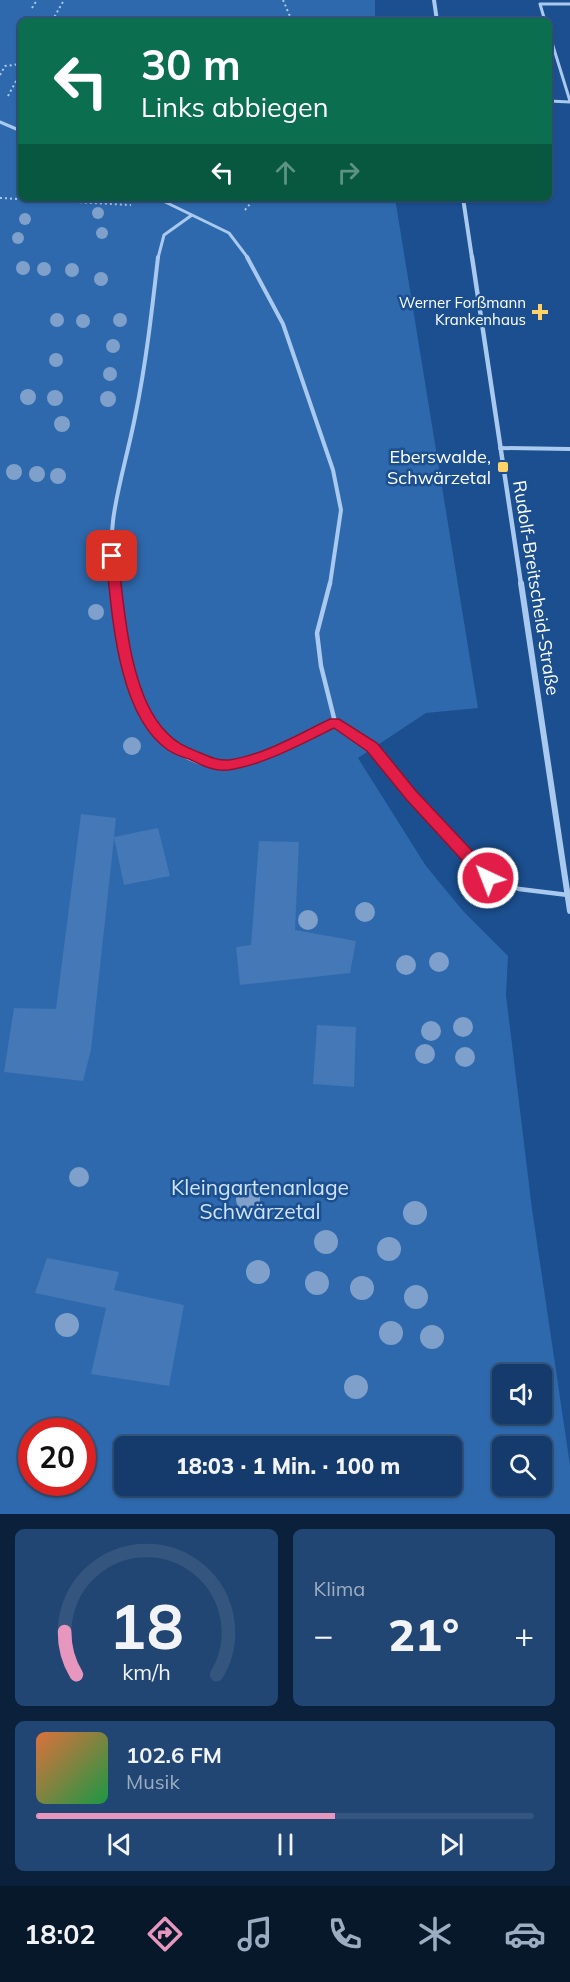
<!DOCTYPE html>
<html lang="de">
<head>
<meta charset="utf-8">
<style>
  :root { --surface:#143b6b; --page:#214673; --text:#f1f3f6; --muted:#9dadc1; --line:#33557e; --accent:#e797bd }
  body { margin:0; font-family:Mulish,sans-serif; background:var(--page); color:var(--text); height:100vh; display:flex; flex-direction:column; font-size:22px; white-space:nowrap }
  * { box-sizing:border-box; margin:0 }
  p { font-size:20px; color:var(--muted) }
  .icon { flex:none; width:33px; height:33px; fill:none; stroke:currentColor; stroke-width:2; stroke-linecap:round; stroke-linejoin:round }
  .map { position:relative; height:1514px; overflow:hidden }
  .details { display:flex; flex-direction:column; gap:15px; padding:15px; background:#0b203b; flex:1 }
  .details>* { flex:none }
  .hud { position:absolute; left:18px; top:18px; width:534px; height:183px; border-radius:9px; box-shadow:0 2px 4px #0004,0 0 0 2px var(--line); background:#0b6e4f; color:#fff; overflow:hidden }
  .buttons { position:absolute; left:492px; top:1364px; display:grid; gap:12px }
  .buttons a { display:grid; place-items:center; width:60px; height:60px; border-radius:9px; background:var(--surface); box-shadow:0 2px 4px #0004,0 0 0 2px var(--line); font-size:30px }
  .speed { position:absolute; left:18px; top:1418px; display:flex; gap:12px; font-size:30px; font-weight:700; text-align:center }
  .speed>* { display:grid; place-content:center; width:78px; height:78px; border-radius:50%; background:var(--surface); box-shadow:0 2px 4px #0004,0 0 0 2px var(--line); line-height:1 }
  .speed .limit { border:9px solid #d22; background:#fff; color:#111 }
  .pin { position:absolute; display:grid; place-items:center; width:51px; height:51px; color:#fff; margin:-26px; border-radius:12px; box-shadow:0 3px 9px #0006 }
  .me { position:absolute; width:66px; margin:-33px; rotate:317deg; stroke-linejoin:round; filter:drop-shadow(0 0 4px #0008) }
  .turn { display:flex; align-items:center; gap:21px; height:126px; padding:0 24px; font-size:27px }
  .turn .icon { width:78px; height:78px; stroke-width:2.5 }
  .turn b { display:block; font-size:42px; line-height:51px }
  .lanes { display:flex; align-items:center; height:57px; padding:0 24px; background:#0003; justify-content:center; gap:30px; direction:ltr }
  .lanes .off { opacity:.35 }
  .big { font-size:45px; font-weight:800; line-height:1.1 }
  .details .tile { flex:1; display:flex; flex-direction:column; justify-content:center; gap:9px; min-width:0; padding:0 21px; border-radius:9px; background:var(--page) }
  .details .dial { align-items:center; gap:0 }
  .dial svg { height:156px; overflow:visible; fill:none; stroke:var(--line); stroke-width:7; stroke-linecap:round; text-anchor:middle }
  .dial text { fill:var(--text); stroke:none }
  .song { display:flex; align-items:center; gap:18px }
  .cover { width:72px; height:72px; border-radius:9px; background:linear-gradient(135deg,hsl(20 70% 55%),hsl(140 70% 35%)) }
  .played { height:6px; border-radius:3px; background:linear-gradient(90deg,var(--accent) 60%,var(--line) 60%) }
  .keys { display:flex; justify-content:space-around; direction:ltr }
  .heat { display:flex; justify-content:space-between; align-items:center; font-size:33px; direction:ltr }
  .details .tiles { flex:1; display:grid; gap:15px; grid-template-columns:1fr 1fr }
  .tile:last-child { grid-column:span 2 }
  .trip { position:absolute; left:114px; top:1436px; width:348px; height:60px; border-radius:9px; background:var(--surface); box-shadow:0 2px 4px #0004,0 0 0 2px var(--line); font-weight:800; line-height:60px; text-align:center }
  .dock { display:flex; height:96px; justify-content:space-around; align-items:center; background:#08182b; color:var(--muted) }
  .dock .icon { width:42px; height:42px }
  .dock .current { color:var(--accent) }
  .dock b { font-size:27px; color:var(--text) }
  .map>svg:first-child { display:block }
</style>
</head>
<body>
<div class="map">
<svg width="570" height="1514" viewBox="0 0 570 1514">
  <rect width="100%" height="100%" fill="#1b4f8f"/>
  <!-- green -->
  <path fill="#2e69ad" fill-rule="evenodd" d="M 0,0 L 375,0 L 375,21 L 21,21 L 21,198 L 395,198 L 478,708 L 426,713 L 358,758 L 426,866 L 463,911 L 508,956 L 506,995 L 532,1209 L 570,1465 L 570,1514 L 0,1514 ZM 502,1374 L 542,1374 L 542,1413 L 502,1413 ZM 32,1431 L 82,1431 L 82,1482 L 32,1482 ZM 124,1446 L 452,1446 L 452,1485 L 124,1485 ZM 502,1446 L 542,1446 L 542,1485 L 502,1485 Z"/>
  <!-- building -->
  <path fill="#4478b7" d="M 81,814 L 116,818 L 114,837 L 158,828 L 170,876 L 124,885 L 114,838 L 91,1050 L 83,1081 L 4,1072 L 14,1008 L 56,1009 Z
    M 259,841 L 299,842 L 295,930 L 356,941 L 350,973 L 240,985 L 236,947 L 251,945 Z
    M 317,1025 L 356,1027 L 354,1087 L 313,1084 Z
    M 47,1258 L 119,1272 L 114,1290 L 184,1305 L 169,1386 L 91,1374 L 106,1308 L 35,1293 Z"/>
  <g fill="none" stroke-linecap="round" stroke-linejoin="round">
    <!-- path -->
    <path stroke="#a9c9ee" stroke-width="2" stroke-dasharray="2 3" stroke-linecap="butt" d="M 283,0 L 292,21
      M 32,8 L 37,0
      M 52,21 L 64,0
      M 0,75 L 5,66 L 21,64
      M 8,96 L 21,72
      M 0,198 L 131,205
      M 245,210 L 255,198"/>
    <!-- service-far2 -->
    <path stroke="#a9c9ee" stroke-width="3" d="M 545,21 L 540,4 L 570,4
      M 549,33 L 570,101
      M 549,101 L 570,102
      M 0,122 L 21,131
      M 157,198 L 229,233 L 248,258
      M 158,258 L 164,235 L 192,215"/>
    <!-- service-far1 -->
    <path stroke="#a9c9ee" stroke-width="4" d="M 247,257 L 283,324 L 333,470 L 341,510 L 330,584
      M 500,448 L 570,449
      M 113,584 C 105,519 123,478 135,417 C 146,364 152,310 158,257"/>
    <!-- service -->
    <path stroke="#a9c9ee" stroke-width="4.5" d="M 113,583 C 121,647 139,772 229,765 C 267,762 302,738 335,722
      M 330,583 L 317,633 L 321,666 L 335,722 L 372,747 L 411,795 L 487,877 L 519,889 L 568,895"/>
    <!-- minor-far2 -->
    <path stroke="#a9c9ee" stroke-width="4" d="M 434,0 L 437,21
      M 463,198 L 472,258"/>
    <!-- minor-far1 -->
    <path stroke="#a9c9ee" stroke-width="4.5" d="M 472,257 L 521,584"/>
    <!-- minor -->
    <path stroke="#a9c9ee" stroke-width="6" d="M 521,583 L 570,911"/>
  </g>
  <!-- trees -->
  <g fill="#7ea0ca">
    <circle cx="98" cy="213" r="6"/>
    <circle cx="25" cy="219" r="6"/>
    <circle cx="102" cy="233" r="6"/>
    <circle cx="18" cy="238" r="6"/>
    <circle cx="23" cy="268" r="7"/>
    <circle cx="44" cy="269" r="7"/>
    <circle cx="72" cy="270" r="7"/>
    <circle cx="101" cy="279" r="7"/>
    <circle cx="57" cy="320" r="7"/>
    <circle cx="120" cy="320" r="7"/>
    <circle cx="83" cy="321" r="7"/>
    <circle cx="113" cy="346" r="7"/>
    <circle cx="56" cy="360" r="7"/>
    <circle cx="110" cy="374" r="7"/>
    <circle cx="28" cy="397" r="8"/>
    <circle cx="55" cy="398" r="8"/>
    <circle cx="108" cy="399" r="8"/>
    <circle cx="62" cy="424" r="8"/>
    <circle cx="14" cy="472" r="8"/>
    <circle cx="37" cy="474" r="8"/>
    <circle cx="58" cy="476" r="8"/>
    <circle cx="96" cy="612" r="8"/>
    <circle cx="132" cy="746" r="9"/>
    <circle cx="365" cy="912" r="10"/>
    <circle cx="308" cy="920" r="10"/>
    <circle cx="439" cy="962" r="10"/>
    <circle cx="406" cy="965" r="10"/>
    <circle cx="463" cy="1027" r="10"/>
    <circle cx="431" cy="1031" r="10"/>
    <circle cx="425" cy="1054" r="10"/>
    <circle cx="465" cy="1057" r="10"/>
    <circle cx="79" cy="1177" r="10"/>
    <circle cx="248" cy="1199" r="12"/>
    <circle cx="415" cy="1213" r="12"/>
    <circle cx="326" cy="1242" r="12"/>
    <circle cx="389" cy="1249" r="12"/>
    <circle cx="258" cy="1272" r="12"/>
    <circle cx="317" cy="1283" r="12"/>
    <circle cx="362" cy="1288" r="12"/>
    <circle cx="416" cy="1297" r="12"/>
    <circle cx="67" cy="1325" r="12"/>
    <circle cx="391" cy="1333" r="12"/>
    <circle cx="432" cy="1337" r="12"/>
    <circle cx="356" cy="1387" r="12"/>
  </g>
  <!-- route -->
  <path fill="#e11d48" stroke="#92132f" stroke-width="1.5" d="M 112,552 L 118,556 C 124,607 129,696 167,733 C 176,743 186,747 198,752 C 208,756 217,761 229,760 C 264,755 299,734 330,719 L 339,719 L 377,743 L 416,791 L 493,873 L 495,878 L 493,882 L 482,882 L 406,799 L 367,751 L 334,728 C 304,743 261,766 228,770 C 214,772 202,765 189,759 C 182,757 174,754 168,750 C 117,715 112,613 106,556 Z"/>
  <!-- markers -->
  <g fill="#ffd166" stroke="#1b4f8f" stroke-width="2">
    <path d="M537 303h6v6h6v6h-6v6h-6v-6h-6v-6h6z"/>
    <rect x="497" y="461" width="12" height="12" rx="3"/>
  </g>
  <g text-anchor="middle" stroke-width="5" stroke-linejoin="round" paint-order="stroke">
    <!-- far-poi labels -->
    <g font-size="15" fill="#fff" stroke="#1b4f8f" text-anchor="end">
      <text x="526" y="308">Werner Forßmann<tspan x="526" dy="17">Krankenhaus</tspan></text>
    </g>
    <!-- poi labels -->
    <g font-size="18" fill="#fff" stroke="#1b4f8f" text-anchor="end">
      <text x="491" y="463">Eberswalde,<tspan x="491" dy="21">Schwärzetal</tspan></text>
    </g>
    <!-- street labels -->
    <g font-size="18" fill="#fff" stroke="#1b4f8f">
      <text transform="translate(536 588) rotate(81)" y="6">Rudolf-Breitscheid-Straße</text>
    </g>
    <!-- near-park labels -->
    <g font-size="21" fill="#cfe3fa" stroke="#1b4f8f">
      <text x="260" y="1195">Kleingartenanlage<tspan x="260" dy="24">Schwärzetal</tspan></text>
    </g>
  </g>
</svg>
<div class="buttons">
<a><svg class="icon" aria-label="sound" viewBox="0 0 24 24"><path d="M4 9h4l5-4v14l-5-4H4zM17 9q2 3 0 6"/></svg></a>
<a><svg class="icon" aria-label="search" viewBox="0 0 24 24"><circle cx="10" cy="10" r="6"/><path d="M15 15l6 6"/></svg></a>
</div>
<div class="speed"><div class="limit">20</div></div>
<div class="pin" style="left:112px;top:556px;background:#d93025"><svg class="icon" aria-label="arrive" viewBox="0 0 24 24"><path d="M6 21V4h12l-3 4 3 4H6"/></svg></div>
<svg class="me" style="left:488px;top:878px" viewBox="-20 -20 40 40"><circle r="17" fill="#e11d48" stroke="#fff" stroke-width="3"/><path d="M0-11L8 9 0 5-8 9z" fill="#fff"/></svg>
<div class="trip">18:03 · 1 Min. · 100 m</div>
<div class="hud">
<div class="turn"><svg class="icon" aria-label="left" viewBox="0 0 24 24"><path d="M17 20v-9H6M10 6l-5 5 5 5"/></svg><div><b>30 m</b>Links abbiegen</div></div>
<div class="lanes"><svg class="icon" aria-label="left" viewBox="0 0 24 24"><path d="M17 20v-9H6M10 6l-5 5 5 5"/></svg><svg class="icon off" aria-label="ahead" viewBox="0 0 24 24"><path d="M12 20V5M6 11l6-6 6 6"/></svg><svg class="icon off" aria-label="right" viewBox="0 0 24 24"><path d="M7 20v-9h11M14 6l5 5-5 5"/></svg></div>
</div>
</div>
<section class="details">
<div class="tiles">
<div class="tile dial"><svg viewBox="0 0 100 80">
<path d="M14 69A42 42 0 1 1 86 69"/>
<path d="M14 69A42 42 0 0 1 8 47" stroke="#e797bd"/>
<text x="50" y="56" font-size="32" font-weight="700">18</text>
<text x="50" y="72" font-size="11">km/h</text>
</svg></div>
<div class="tile"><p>Klima</p>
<div class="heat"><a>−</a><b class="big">21°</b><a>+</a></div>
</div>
<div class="tile">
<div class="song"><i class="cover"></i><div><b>102.6 FM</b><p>Musik</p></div></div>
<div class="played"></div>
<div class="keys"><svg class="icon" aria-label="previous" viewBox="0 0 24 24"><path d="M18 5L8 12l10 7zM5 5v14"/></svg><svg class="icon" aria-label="pause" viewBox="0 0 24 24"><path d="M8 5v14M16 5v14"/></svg><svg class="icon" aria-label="next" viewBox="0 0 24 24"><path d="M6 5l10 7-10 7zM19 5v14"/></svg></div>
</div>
</div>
</section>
<nav class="dock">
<b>18:02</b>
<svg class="icon current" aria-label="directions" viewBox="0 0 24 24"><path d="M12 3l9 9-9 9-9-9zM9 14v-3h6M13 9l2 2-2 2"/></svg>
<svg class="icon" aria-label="music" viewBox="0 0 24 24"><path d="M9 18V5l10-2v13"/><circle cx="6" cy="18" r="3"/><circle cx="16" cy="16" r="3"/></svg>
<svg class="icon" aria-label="phone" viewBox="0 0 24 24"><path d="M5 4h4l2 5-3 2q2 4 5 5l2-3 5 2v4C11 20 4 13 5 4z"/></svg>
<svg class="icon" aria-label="climate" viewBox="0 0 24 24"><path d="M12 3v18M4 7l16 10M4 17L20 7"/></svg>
<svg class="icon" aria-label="car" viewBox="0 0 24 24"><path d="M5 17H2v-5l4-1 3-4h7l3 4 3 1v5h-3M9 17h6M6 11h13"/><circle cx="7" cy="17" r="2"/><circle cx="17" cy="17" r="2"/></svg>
</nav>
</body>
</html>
